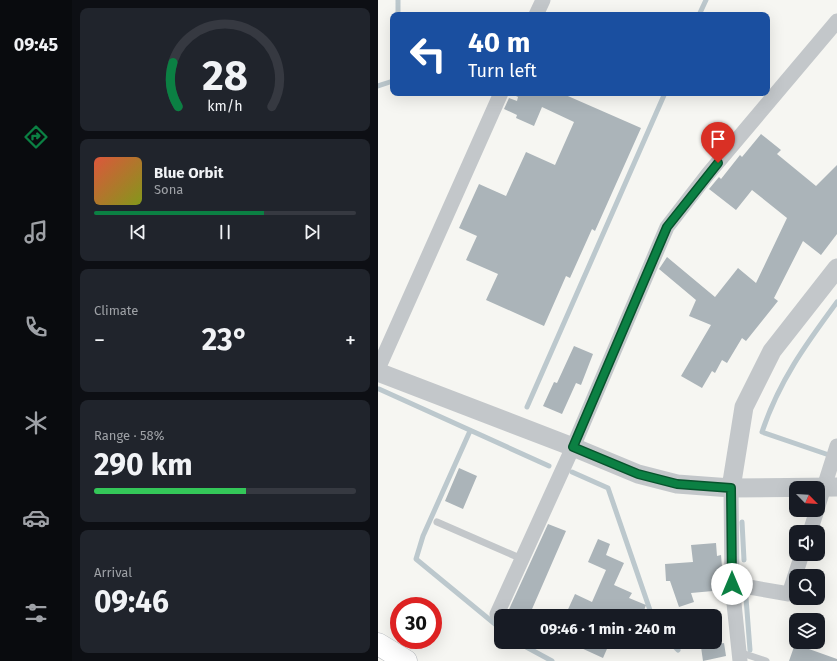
<!DOCTYPE html>
<html lang="en">
<head>
<meta charset="utf-8">
<style>
  :root { --surface:#171b24; --page:#20242c; --text:#f1f3f6; --muted:#9ea1a6; --line:#363941; --accent:#0b8043 }
  body { margin:0; font-family:"Fira Sans",sans-serif; background:var(--page); color:var(--text); height:100vh; display:flex; flex-direction:column; font-size:15px; white-space:nowrap }
  * { box-sizing:border-box; margin:0 }
  p { font-size:13px; color:var(--muted) }
  .icon { flex:none; width:22px; height:22px; fill:none; stroke:currentColor; stroke-width:2; stroke-linecap:round; stroke-linejoin:round }
  .map { position:relative; flex:1; overflow:hidden }
  .details { display:flex; flex-direction:column; gap:8px; padding:8px; background:#0d0f14; width:306px }
  .details>* { flex:none }
  .banner { position:absolute; left:12px; top:12px; width:380px; height:84px; border-radius:8px; box-shadow:0 4px 16px #0002; background:#1a4fa0; color:#fff; overflow:hidden }
  .needle { width:26px; rotate:114deg }
  .buttons { position:absolute; left:411px; top:481px; display:grid; gap:8px }
  .buttons a { display:grid; place-items:center; width:36px; height:36px; border-radius:8px; background:var(--surface); box-shadow:0 4px 16px #0002; font-size:20px }
  .speed { position:absolute; left:12px; top:597px; display:flex; gap:8px; font-size:20px; font-weight:700; text-align:center }
  .speed>* { display:grid; place-content:center; width:52px; height:52px; border-radius:50%; background:var(--surface); box-shadow:0 4px 16px #0002; line-height:1 }
  .speed .limit { border:6px solid #d22; background:#fff; color:#111 }
  .pin { position:absolute; display:grid; place-items:center; width:34px; height:34px; color:#fff; margin:-41px -17px; border-radius:50% 50% 50% 0; rotate:-45deg; box-shadow:0 0 4px #0007 }
  .pin .icon { rotate:45deg }
  .me { position:absolute; width:44px; margin:-22px; rotate:0deg; stroke-linejoin:round; filter:drop-shadow(0 0 3px #0008) }
  .turn { display:flex; align-items:center; gap:14px; height:84px; padding:0 12px; font-size:18px }
  .turn .icon { width:52px; height:52px; stroke-width:2.5 }
  .turn b { display:block; font-size:28px; line-height:34px }
  .big { font-size:30px; font-weight:700; line-height:1.1 }
  .details .tile { flex:1; display:flex; flex-direction:column; justify-content:center; gap:6px; min-width:0; padding:0 14px; border-radius:8px; background:var(--page) }
  .details .dial { align-items:center; gap:0 }
  .dial svg { height:104px; overflow:visible; fill:none; stroke:var(--line); stroke-width:7; stroke-linecap:round; text-anchor:middle }
  .dial text { fill:var(--text); stroke:none }
  .song { display:flex; align-items:center; gap:12px }
  .cover { width:48px; height:48px; border-radius:6px; background:linear-gradient(135deg,hsl(10 70% 55%),hsl(70 70% 35%)) }
  .played { height:4px; border-radius:2px; background:linear-gradient(90deg,var(--accent) 65%,var(--line) 65%) }
  .keys { display:flex; justify-content:space-around; direction:ltr }
  .heat { display:flex; justify-content:space-between; align-items:center; font-size:22px; direction:ltr }
  .charge { height:6px; border-radius:3px; background:linear-gradient(90deg,#34c759 58%,var(--line) 0) }
  .trip { position:absolute; left:116px; top:609px; width:228px; height:40px; border-radius:8px; background:var(--surface); box-shadow:0 4px 16px #0002; font-weight:700; line-height:40px; text-align:center }
  main { display:flex; flex:1; min-height:0 }
  .tabs { display:flex; flex-direction:column; width:72px; justify-content:space-around; align-items:center; background:#090b0e; color:var(--muted) }
  .tabs .icon { width:28px; height:28px }
  .tabs .on { color:var(--accent) }
  .tabs b { font-size:18px; color:var(--text) }
  .map>svg:first-child { display:block }
</style>
</head>
<body>
<main>
<nav class="tabs">
<b>09:45</b>
<svg class="icon on" aria-label="directions" viewBox="0 0 24 24"><path d="M12 3l9 9-9 9-9-9zM9 14v-3h6M13 9l2 2-2 2"/></svg>
<svg class="icon" aria-label="music" viewBox="0 0 24 24"><path d="M9 18V5l10-2v13"/><circle cx="6" cy="18" r="3"/><circle cx="16" cy="16" r="3"/></svg>
<svg class="icon" aria-label="phone" viewBox="0 0 24 24"><path d="M5 4h4l2 5-3 2q2 4 5 5l2-3 5 2v4C11 20 4 13 5 4z"/></svg>
<svg class="icon" aria-label="climate" viewBox="0 0 24 24"><path d="M12 3v18M4 7l16 10M4 17L20 7"/></svg>
<svg class="icon" aria-label="car" viewBox="0 0 24 24"><path d="M5 17H2v-5l4-1 3-4h7l3 4 3 1v5h-3M9 17h6M6 11h13"/><circle cx="7" cy="17" r="2"/><circle cx="17" cy="17" r="2"/></svg>
<svg class="icon" aria-label="filters" viewBox="0 0 24 24"><path d="M4 7h16M4 17h16"/><circle cx="9" cy="7" r="2"/><circle cx="15" cy="17" r="2"/></svg>
</nav>
<section class="details">
<div class="tile dial"><svg viewBox="0 0 100 80">
<path d="M14 69A42 42 0 1 1 86 69"/>
<path d="M14 69A42 42 0 0 1 10 35" stroke="#0b8043"/>
<text x="50" y="56" font-size="32" font-weight="700">28</text>
<text x="50" y="72" font-size="11">km/h</text>
</svg></div>
<div class="tile">
<div class="song"><i class="cover"></i><div><b>Blue Orbit</b><p>Sona</p></div></div>
<div class="played"></div>
<div class="keys"><svg class="icon" aria-label="previous" viewBox="0 0 24 24"><path d="M18 5L8 12l10 7zM5 5v14"/></svg><svg class="icon" aria-label="pause" viewBox="0 0 24 24"><path d="M8 5v14M16 5v14"/></svg><svg class="icon" aria-label="next" viewBox="0 0 24 24"><path d="M6 5l10 7-10 7zM19 5v14"/></svg></div>
</div>
<div class="tile"><p>Climate</p>
<div class="heat"><a>−</a><b class="big">23°</b><a>+</a></div>
</div>
<div class="tile"><p>Range · 58%</p><b class="big">290 km</b><div class="charge"></div></div>
<div class="tile"><p>Arrival</p><b class="big">09:46</b></div>
</section>
<div class="map">
<svg width="459" height="661" viewBox="0 0 459 661">
  <rect width="100%" height="100%" fill="#f6f6f2"/>
  <g fill="none" stroke-linecap="round" stroke-linejoin="round">
    <!-- stream -->
    <path stroke="#bcc8cd" stroke-width="5" d="M 20,0 L 20,15
      M 321,15 L 328,0
      M 0,86 L 15,81
      M 1,389 L 171,466
      M 149,407 L 287,93
      M 92,431 L 45,536 L 38,559 L 123,629
      M 451,455 L 384,432 C 401,381 428,344 459,302
      M 194,472 L 230,488 L 274,616
      M 364,522 L 366,560
      M 368,598 L 372,650
      M 139,642 L 174,661
      M 292,642 L 300,650"/>
  </g>
  <!-- building -->
  <path fill="#abb4b9" d="M 132,93 L 183,93 L 263,128 L 217,231 L 214,229 L 192,278 L 188,276 L 166,326 L 108,300 L 120,274 L 88,260 L 99,236 L 81,228 L 101,184 L 128,196 L 148,152 L 177,165 L 196,122 L 164,107 L 156,126 L 138,118 L 139,115 L 126,109 L 131,98 L 139,101 L 140,97 Z
    M 383,134 L 403,150 L 399,154 L 438,186 L 459,165 L 459,234 L 443,255 L 425,241 L 396,298 L 400,301 L 368,341 L 364,338 L 349,363 L 344,360 L 337,373 L 334,371 L 324,388 L 303,376 L 333,325 L 311,316 L 318,300 L 281,269 L 289,257 L 337,297 L 360,268 L 378,283 L 409,218 L 374,190 L 358,210 L 331,189 L 341,177 L 343,179 L 362,155 L 364,157 Z
    M 196,346 L 215,354 L 203,385 L 198,383 L 184,414 L 165,406 L 176,382 L 179,383 Z
    M 81,468 L 99,476 L 85,509 L 67,501 Z
    M 170,524 L 188,531 L 151,616 L 128,616 Z
    M 220,539 L 232,544 L 228,555 L 246,563 L 236,585 L 254,593 L 251,598 L 268,605 L 264,616 L 187,616 L 197,594 L 214,602 L 228,570 L 210,562 Z
    M 338,543 L 339,556 L 343,555 L 346,590 L 313,593 L 316,602 L 301,607 L 292,581 L 288,581 L 287,564 L 315,562 L 313,545 Z
    M 190,642 L 232,642 L 225,658 Z
    M 346,643 L 348,656 L 325,661 L 323,647 Z
    M 417,644 L 459,659 L 459,661 L 411,661 Z"/>
  <g fill="none" stroke-linecap="round" stroke-linejoin="round">
    <defs>
      <path id="primary" d="M 0,644 L 28,661"/>
    </defs>
    <!-- primary casing -->
    <use href="#primary" stroke="#b6babe" stroke-width="23"/>
    <!-- service -->
    <path stroke="#c3c7ca" stroke-width="7" d="M 59,522 L 144,559
      M 361,652 L 388,661"/>
    <!-- minor -->
    <path stroke="#c3c7ca" stroke-width="15" d="M 158,15 L 165,0
      M 0,369 L 123,93
      M 353,488 L 354,584 L 362,661
      M 440,506 L 459,446
      M 432,532 L 439,510
      M 354,584 L 411,594 L 424,554
      M 119,614 L 195,447 L 289,227 L 330,174 L 459,21"/>
    <!-- tertiary -->
    <path stroke="#c3c7ca" stroke-width="19" d="M 0,372 L 195,447 L 260,474 L 299,484 L 353,488 L 459,487
      M 353,488 L 366,407 L 394,351 L 459,268"/>
    <!-- primary -->
    <use href="#primary" stroke="#fff" stroke-width="22"/>
  </g>
  <g fill="none" stroke-linecap="round" stroke-linejoin="round">
    <defs>
      <path id="route" d="M 340,163 L 289,227 L 195,447 L 260,474 L 299,484 L 353,488 L 354,584"/>
    </defs>
    <!-- route casing -->
    <use href="#route" stroke="#07532c" stroke-width="10"/>
    <!-- route -->
    <use href="#route" stroke="#0b8043" stroke-width="7"/>
  </g>
</svg>
<div class="buttons">
<a><svg class="needle" viewBox="-14 -14 28 28"><path d="M0-13l5 13h-10z" fill="#e53935"/><path d="M0 13l5-13h-10z" fill="#9ea1a6"/></svg></a>
<a><svg class="icon" aria-label="sound" viewBox="0 0 24 24"><path d="M4 9h4l5-4v14l-5-4H4zM17 9q2 3 0 6"/></svg></a>
<a><svg class="icon" aria-label="search" viewBox="0 0 24 24"><circle cx="10" cy="10" r="6"/><path d="M15 15l6 6"/></svg></a>
<a><svg class="icon" aria-label="layers" viewBox="0 0 24 24"><path d="M12 4l9 5-9 5-9-5zM3 14l9 5 9-5"/></svg></a>
</div>
<div class="speed"><div class="limit">30</div></div>
<div class="pin" style="left:340px;top:163px;background:#d93025"><svg class="icon" aria-label="arrive" viewBox="0 0 24 24"><path d="M6 21V4h12l-3 4 3 4H6"/></svg></div>
<svg class="me" style="left:354px;top:584px" viewBox="-20 -20 40 40"><circle r="19" fill="#fff"/><path d="M0-13L10 11 0 6-10 11z" fill="#0b8043"/></svg>
<div class="trip">09:46 · 1 min · 240 m</div>
<div class="banner">
<div class="turn"><svg class="icon" aria-label="left" viewBox="0 0 24 24"><path d="M17 20v-9H6M10 6l-5 5 5 5"/></svg><div><b>40 m</b>Turn left</div></div>
</div>
</div>
</main>
</body>
</html>
